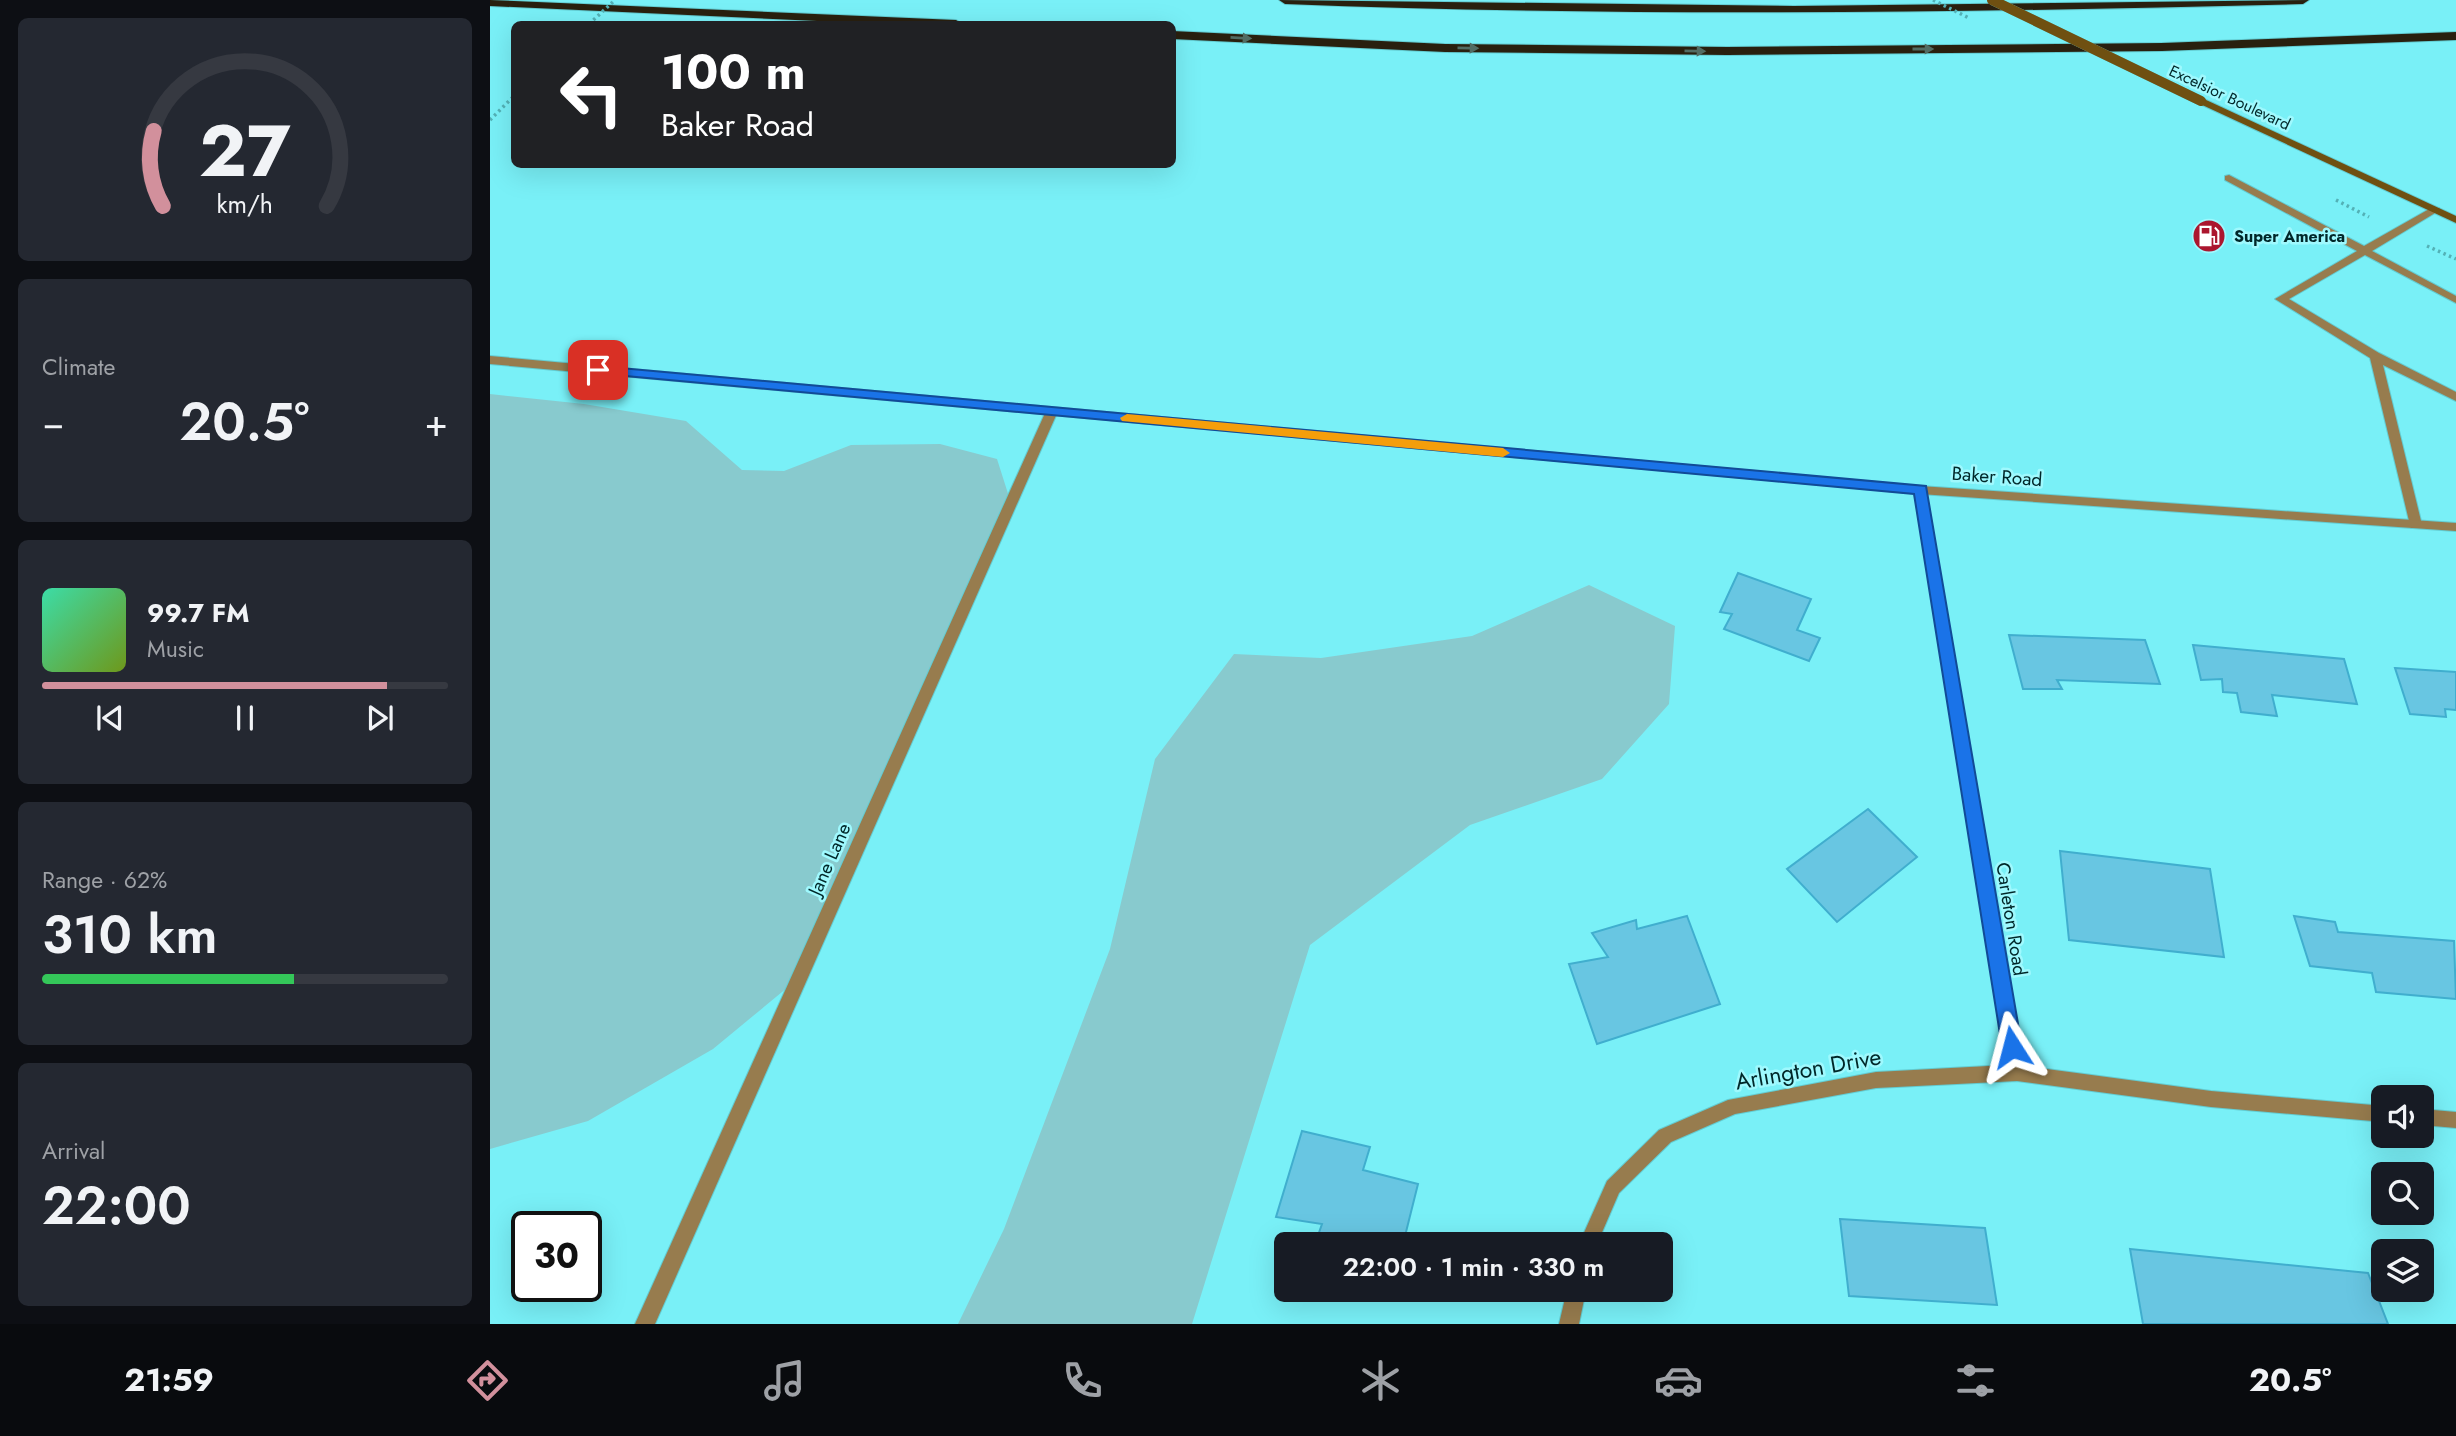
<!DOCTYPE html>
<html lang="en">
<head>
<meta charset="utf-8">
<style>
  :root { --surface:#171b24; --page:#242831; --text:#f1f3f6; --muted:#9ea1a6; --line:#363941; --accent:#d2909c }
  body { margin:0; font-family:Jost,sans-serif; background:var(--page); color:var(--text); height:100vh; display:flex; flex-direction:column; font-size:26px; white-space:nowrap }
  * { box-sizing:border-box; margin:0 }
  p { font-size:23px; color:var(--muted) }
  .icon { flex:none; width:38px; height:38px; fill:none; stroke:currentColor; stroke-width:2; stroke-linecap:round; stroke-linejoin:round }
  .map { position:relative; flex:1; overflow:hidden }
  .details { display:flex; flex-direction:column; gap:18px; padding:18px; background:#0d0f14; width:490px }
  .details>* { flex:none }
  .top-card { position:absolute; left:21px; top:21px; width:665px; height:147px; border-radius:10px; box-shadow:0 7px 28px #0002; background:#202124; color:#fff; overflow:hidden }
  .controls { position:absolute; left:1881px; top:1085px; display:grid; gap:14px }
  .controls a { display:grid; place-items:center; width:63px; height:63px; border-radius:10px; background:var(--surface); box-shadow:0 7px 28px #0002; font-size:35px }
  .speed { position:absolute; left:21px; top:1211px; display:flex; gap:14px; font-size:35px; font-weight:700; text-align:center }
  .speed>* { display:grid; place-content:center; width:91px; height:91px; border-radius:50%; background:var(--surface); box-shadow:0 7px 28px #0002; line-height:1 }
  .speed .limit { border:4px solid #111; border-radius:10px; background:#fff; color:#111 }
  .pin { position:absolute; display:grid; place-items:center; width:60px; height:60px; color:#fff; margin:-30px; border-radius:14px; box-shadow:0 4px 10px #0006 }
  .me { position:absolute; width:77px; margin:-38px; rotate:351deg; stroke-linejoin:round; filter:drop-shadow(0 0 5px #0008) }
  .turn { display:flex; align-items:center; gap:24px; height:147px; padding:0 35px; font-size:32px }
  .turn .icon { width:91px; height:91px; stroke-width:2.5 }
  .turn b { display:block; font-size:49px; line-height:60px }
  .big { font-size:52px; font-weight:600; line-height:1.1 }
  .details .widget { flex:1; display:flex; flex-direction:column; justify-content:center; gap:10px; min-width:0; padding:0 24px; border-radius:10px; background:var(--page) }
  .details .dial { align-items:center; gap:0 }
  .dial svg { height:182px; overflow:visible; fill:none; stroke:var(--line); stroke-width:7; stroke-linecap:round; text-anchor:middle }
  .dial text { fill:var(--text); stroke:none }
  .song { display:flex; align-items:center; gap:21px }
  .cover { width:84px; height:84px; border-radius:10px; background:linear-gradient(135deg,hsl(160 70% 55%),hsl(80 70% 35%)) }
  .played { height:7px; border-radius:4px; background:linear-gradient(90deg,var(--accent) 85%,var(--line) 85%) }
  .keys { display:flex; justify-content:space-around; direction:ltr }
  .heat { display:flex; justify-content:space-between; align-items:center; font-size:38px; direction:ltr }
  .charge { height:10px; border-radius:5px; background:linear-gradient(90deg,#34c759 62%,var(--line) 0) }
  .trip { position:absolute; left:784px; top:1232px; width:399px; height:70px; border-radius:10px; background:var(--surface); box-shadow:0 7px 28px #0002; font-weight:600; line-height:70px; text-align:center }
  .tab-bar { display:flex; height:112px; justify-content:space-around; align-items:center; background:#090b0e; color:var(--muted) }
  .tab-bar .icon { width:49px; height:49px }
  .tab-bar .on { color:var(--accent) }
  .tab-bar b { font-size:32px; color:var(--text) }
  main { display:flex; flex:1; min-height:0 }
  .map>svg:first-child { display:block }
</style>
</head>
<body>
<main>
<section class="details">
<div class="widget dial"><svg viewBox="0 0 100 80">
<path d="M14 69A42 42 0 1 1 86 69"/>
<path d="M14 69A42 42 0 0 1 10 36" stroke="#d2909c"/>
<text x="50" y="56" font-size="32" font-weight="700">27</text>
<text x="50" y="72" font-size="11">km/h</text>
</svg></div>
<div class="widget"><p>Climate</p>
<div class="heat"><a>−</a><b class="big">20.5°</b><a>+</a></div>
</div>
<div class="widget">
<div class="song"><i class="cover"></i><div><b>99.7 FM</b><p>Music</p></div></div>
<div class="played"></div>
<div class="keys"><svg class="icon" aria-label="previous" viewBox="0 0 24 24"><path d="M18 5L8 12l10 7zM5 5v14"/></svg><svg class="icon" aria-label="pause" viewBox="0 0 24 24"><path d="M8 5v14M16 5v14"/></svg><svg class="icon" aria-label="next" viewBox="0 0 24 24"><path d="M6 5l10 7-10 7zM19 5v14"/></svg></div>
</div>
<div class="widget"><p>Range · 62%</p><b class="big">310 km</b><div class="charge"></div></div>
<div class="widget"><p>Arrival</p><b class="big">22:00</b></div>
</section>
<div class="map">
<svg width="1966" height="1324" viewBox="0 0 1966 1324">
  <rect width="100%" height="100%" fill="#79f0f7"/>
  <!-- green -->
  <path fill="#88cace" d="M 0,394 L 94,404 L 196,421 L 252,470 L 294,471 L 361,445 L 450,444 L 507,459 L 521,503 L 309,978 L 223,1049 L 98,1121 L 0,1149 Z
    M 1099,585 L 1185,626 L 1179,704 L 1112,779 L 980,825 L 820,945 L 702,1324 L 468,1324 L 514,1229 L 620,949 L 665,759 L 744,654 L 831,658 L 982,636 Z"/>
  <!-- building -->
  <path fill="#68c6e2" stroke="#40aece" stroke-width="2" d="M 1248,573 L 1321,599 L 1307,630 L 1330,638 L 1319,661 L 1234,629 L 1242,614 L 1230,612 Z
    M 1519,635 L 1655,640 L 1670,684 L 1567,680 L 1572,689 L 1533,689 Z
    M 1703,645 L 1854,659 L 1867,704 L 1782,695 L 1787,716 L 1751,712 L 1747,693 L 1733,692 L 1732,679 L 1711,680 Z
    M 1905,668 L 1966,672 L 1966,710 L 1955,709 L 1956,717 L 1920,714 Z
    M 1378,809 L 1427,857 L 1347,922 L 1297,869 Z
    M 1570,851 L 1720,869 L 1734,957 L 1579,940 Z
    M 1197,916 L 1230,1004 L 1107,1044 L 1079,964 L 1118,957 L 1102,933 L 1146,920 L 1147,929 Z
    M 1804,916 L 1845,922 L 1848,932 L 1964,941 L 1966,999 L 1886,992 L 1882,973 L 1820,966 Z
    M 812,1131 L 880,1147 L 873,1170 L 928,1184 L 913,1244 L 825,1244 L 832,1224 L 786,1217 Z
    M 1350,1219 L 1495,1228 L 1507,1305 L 1359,1296 Z
    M 1640,1249 L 1878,1273 L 1898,1324 L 1653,1324 Z"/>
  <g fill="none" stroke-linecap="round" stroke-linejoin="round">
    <defs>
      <path id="service" d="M 1739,175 L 1874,246 L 1941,208 L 1949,208 L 1950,210 L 1882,251 L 1966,296 L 1966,303 L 1875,255 L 1799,299 L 1889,353 L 1966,392 L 1966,401 L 1893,365 L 1932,525 L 1931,528 L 1921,528 L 1920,525 L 1880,358 L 1785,299 L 1867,251 L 1735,180 L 1735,176 Z"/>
      <path id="minor" d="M 562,407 L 568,411 L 165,1324 L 145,1324 L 556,411 Z
        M 1430,486 L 1436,490 L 1534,1066 L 1721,1091 L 1894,1106 L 1894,1122 L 1721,1107 L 1527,1081 L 1386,1088 L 1245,1114 L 1181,1142 L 1129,1193 L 1107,1244 L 1089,1244 L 1117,1181 L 1169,1130 L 1238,1100 L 1386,1072 L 1517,1065 L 1424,490 Z
        M 1932,1109 L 1966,1112 L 1966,1128 L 1932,1125 Z
        M 1077,1290 L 1096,1290 L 1089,1324 L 1069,1324 Z"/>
      <path id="tertiary" d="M 0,356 L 1430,486 L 1966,523 L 1966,531 L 1430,494 L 0,364 Z"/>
      <path id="secondary" d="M 1708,99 L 1714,99 L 1966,216 L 1966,223 L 1708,103 Z"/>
      <path id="motorway" d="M 0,0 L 466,20 L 473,24 L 393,24 L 0,6 Z
        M 789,0 L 1304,6 L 1819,0 L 1813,4 C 1473,13 1134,17 795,4 Z
        M 682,31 L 955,44 L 1237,47 L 1672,43 L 1966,32 L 1966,40 L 1672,51 L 1237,55 L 955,52 L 682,39 Z"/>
    </defs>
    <!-- service casing -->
    <use href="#service" stroke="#63ccd2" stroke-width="2"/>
    <!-- minor casing -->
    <use href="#minor" stroke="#63ccd2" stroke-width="2"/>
    <!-- tertiary casing -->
    <use href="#tertiary" stroke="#63ccd2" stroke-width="2"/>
    <!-- secondary casing -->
    <use href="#secondary" stroke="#63ccd2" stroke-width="2"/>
    <!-- motorway casing -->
    <use href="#motorway" stroke="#63ccd2" stroke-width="2"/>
    <!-- path -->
    <path stroke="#53b1b6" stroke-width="3.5" stroke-dasharray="2.5 3.5" stroke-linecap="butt" d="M 0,120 L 24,96
      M 1846,200 L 1879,217
      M 1937,246 L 1966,259"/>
    <!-- service -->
    <use href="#service" fill="#977c4e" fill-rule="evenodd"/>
    <!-- minor -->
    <use href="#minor" fill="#977c4e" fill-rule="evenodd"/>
    <!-- tertiary -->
    <use href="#tertiary" fill="#977c4e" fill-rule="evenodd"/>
    <!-- secondary -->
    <use href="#secondary" fill="#6f5011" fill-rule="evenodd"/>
    <!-- motorway -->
    <use href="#motorway" fill="#29200f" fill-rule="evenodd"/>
    <defs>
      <path id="secondary-bridge" d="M 1502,0 L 1711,101"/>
    </defs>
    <!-- secondary-bridge casing -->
    <use href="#secondary-bridge" stroke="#63ccd2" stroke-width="10" stroke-linecap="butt"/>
    <!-- path-bridge -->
    <path stroke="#53b1b6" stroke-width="3.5" stroke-dasharray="2.5 3.5" stroke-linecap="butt" d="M 1443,0 L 1479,18
      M 99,24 L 125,0"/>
    <!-- secondary-bridge -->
    <use href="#secondary-bridge" stroke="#6f5011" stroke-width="10"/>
  </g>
  <!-- one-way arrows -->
  <defs><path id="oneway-solid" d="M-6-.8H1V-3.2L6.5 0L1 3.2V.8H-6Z" transform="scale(1.75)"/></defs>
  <g fill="#526c63">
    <use href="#oneway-solid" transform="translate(751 38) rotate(3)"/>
    <use href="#oneway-solid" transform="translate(978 48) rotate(1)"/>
    <use href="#oneway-solid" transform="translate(1433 49)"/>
    <use href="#oneway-solid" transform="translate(1205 51) rotate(1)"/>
  </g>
  <!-- route -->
  <path fill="#1a73e8" stroke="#114b97" stroke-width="2" d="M 108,366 L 1436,486 L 1532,1047 L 1529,1053 L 1522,1056 L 1515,1053 L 1512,1047 L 1424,494 L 103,373 L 103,368 Z"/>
  <!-- slow -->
  <path fill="#f59e0b" d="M 637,414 L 1013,448 L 1020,453 L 1013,457 L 632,421 L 630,418 Z"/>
  <!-- icons -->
  <defs>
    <symbol id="fuel-disc" viewBox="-11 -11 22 22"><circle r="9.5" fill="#ab162e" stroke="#9ff9fe"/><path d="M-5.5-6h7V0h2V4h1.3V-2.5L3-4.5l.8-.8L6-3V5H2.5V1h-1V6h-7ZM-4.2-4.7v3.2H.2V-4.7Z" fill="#fff"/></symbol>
  </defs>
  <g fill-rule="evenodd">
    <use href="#fuel-disc" x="1700" y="217" width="38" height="38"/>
  </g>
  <g text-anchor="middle" stroke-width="5" stroke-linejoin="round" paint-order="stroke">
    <!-- far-street labels -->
    <g font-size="16" fill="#002729" stroke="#9ff9fe">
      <text transform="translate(1740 97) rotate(25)" y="6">Excelsior Boulevard</text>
    </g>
    <!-- far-poi labels -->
    <g font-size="16" font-weight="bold" fill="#002729" stroke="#9ff9fe" text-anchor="start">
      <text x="1744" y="242">Super America</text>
    </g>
    <!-- street labels -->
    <g font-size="19" fill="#002729" stroke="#9ff9fe">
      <text transform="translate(1507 476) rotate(4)" y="7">Baker Road</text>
      <text transform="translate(339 859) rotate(-66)" y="7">Jane Lane</text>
      <text transform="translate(1522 919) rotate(81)" y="7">Carleton Road</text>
    </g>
    <!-- near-street labels -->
    <g font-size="23" fill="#002729" stroke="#9ff9fe">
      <text transform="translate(1318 1069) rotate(-10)" y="8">Arlington Drive</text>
    </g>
  </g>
</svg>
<div class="controls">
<a><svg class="icon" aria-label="sound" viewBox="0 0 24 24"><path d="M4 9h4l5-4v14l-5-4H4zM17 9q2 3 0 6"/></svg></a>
<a><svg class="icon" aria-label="search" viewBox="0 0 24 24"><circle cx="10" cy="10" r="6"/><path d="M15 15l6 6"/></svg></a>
<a><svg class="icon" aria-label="layers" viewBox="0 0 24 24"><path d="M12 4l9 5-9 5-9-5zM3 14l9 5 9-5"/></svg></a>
</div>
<div class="speed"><div class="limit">30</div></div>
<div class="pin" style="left:108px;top:370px;background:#d93025"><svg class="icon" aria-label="arrive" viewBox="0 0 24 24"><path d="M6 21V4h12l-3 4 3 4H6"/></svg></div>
<svg class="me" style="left:1522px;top:1047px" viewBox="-20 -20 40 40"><path d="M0-17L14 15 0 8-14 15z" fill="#1a73e8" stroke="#fff" stroke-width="4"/></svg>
<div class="trip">22:00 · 1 min · 330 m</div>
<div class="top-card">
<div class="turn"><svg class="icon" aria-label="left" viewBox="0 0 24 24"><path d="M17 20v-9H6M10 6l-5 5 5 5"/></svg><div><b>100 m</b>Baker Road</div></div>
</div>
</div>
</main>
<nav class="tab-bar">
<b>21:59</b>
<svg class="icon on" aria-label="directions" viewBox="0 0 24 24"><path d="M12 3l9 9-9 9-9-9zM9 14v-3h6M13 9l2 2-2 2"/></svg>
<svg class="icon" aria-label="music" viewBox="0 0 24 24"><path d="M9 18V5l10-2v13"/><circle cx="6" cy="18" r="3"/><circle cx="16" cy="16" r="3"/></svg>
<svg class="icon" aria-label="phone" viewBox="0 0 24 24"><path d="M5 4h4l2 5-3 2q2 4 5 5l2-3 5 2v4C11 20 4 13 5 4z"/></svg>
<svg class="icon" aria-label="climate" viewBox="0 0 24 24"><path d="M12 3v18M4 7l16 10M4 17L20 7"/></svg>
<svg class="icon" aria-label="car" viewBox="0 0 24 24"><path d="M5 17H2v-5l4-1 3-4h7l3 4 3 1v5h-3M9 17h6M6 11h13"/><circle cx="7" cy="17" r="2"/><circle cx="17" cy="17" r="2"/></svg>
<svg class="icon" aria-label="filters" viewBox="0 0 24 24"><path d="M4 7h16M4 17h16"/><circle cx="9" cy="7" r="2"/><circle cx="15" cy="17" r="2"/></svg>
<b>20.5°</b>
</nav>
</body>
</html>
